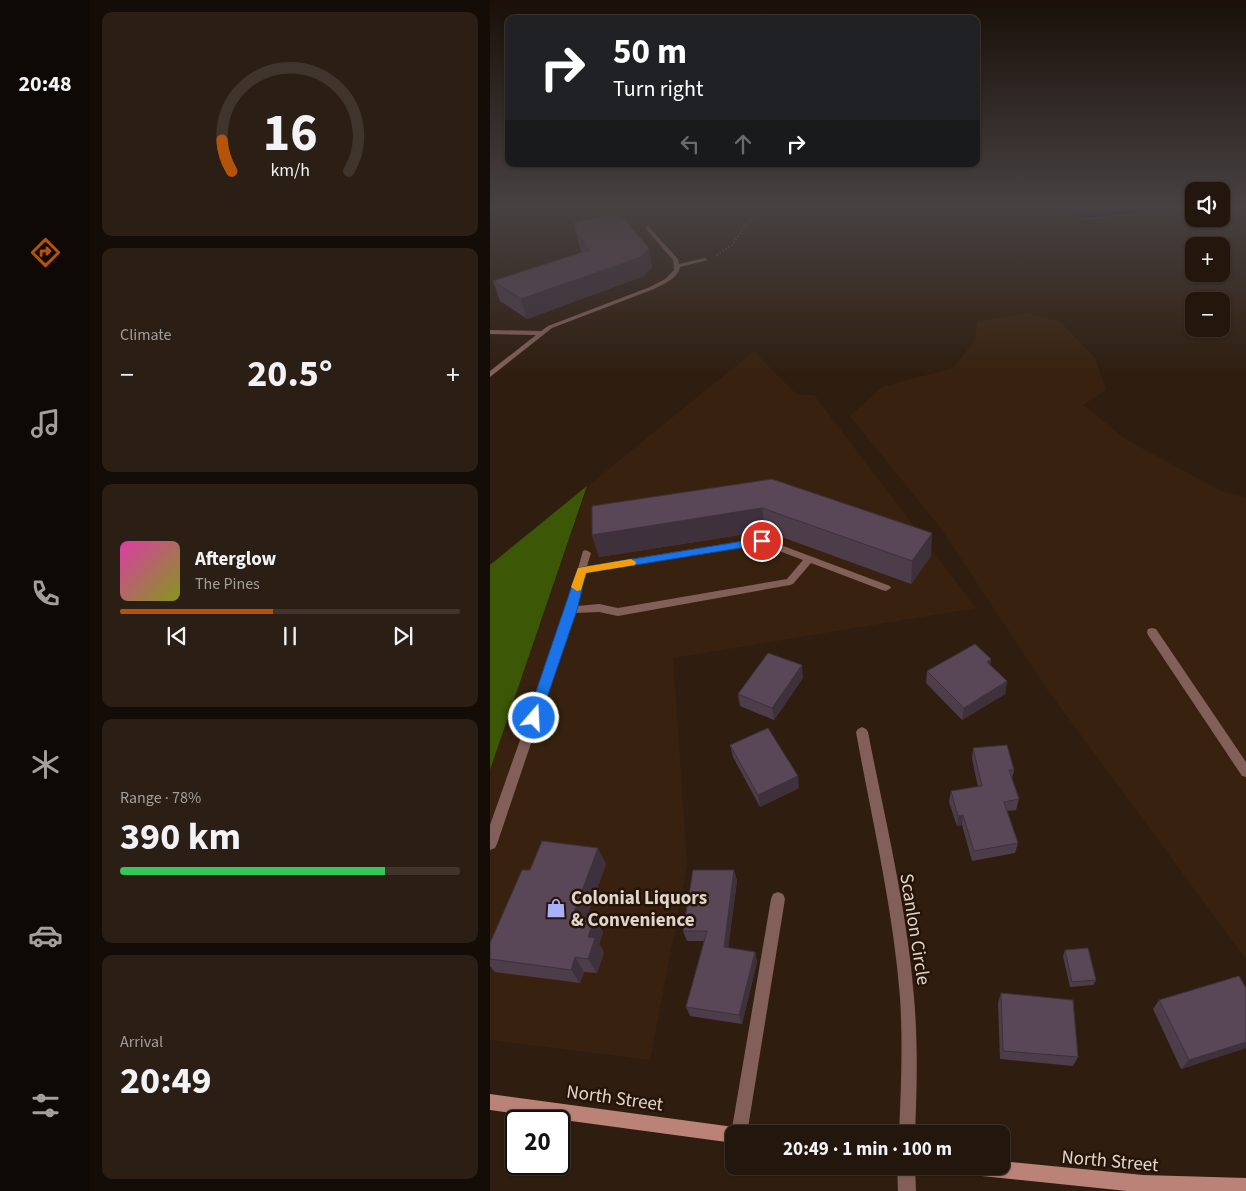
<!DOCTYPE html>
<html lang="en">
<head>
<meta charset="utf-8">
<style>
  :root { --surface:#23160c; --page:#2b1f15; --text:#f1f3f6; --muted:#a39f9d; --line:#40352d; --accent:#b45309 }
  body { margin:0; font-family:"Source Sans 3",sans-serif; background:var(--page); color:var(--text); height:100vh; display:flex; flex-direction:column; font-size:19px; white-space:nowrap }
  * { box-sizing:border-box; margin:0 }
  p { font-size:16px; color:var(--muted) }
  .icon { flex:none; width:28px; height:28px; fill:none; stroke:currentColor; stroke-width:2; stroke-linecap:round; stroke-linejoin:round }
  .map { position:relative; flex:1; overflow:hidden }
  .details { display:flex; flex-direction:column; gap:12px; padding:12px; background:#130c07; width:400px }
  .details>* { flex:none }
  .top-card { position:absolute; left:15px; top:15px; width:475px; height:152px; border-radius:10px; box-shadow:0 1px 4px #0004,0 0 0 1px var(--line); background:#202124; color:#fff; overflow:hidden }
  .controls { position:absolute; left:695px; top:182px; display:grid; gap:10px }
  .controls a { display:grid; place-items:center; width:45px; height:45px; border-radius:10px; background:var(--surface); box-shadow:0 1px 4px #0004,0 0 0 1px var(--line); font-size:25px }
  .speed { position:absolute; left:15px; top:1110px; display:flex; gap:10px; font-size:25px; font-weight:700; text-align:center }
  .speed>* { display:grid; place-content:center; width:65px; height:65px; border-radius:50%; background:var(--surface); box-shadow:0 1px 4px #0004,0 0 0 1px var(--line); line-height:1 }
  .speed .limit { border:2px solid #111; border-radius:8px; background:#fff; color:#111 }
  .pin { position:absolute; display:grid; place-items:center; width:42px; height:42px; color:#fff; margin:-21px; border:2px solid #fff; border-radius:50%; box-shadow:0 1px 5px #0007 }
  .me { position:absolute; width:55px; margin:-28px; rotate:19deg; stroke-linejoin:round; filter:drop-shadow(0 0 4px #0008) }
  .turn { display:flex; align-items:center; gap:18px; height:105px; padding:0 25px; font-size:22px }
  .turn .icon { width:65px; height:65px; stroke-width:2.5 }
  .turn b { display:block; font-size:35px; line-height:42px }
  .lanes { display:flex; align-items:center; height:48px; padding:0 25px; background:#0003; justify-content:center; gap:25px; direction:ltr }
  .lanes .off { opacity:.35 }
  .big { font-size:38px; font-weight:700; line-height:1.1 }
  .details .widget { flex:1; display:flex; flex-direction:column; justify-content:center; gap:8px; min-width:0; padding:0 18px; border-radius:10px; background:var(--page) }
  .details .dial { align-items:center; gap:0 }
  .dial svg { height:130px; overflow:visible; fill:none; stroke:var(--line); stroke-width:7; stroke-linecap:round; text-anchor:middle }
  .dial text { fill:var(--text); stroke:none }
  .song { display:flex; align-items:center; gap:15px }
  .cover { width:60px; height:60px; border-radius:8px; background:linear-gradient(135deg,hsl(320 70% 55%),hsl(70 70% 35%)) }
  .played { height:5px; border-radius:2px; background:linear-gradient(90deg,var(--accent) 45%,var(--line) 45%) }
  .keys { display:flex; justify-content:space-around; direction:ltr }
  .heat { display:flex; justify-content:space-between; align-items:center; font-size:28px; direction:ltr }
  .charge { height:8px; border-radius:4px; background:linear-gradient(90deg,#34c759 78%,var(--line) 0) }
  .trip { position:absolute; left:235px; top:1125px; width:285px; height:50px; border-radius:10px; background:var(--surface); box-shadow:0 1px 4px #0004,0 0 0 1px var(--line); font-weight:700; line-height:50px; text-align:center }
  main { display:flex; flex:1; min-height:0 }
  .tabs { display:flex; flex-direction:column; width:90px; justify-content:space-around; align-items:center; background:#0e0905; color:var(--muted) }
  .tabs .icon { width:35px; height:35px }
  .tabs .on { color:var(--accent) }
  .tabs b { font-size:22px; color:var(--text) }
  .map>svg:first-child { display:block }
</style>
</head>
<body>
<main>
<nav class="tabs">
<b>20:48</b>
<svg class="icon on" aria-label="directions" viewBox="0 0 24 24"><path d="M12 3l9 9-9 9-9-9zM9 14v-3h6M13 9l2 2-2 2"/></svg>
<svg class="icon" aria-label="music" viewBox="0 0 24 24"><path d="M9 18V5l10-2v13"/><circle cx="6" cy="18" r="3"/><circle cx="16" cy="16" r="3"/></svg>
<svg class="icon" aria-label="phone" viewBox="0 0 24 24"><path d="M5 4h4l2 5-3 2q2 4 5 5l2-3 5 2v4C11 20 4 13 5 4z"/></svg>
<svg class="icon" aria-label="climate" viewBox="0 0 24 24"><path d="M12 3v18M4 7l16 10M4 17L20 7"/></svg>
<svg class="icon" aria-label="car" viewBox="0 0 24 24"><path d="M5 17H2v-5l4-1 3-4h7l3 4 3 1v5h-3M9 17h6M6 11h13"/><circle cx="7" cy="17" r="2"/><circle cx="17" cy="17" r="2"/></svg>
<svg class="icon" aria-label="filters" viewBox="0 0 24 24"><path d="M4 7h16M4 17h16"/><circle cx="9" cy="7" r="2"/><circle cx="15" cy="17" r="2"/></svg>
</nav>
<section class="details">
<div class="widget dial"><svg viewBox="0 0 100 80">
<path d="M14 69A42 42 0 1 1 86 69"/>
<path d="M14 69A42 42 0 0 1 8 50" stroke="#b45309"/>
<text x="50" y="56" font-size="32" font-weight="700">16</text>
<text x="50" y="72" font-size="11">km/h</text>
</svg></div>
<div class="widget"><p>Climate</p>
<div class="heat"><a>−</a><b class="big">20.5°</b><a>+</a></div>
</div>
<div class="widget">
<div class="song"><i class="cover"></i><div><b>Afterglow</b><p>The Pines</p></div></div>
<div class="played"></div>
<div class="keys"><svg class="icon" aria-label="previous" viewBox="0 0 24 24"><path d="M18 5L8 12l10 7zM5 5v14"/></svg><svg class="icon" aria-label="pause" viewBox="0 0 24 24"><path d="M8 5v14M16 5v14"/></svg><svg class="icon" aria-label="next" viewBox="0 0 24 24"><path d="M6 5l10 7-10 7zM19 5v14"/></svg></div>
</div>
<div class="widget"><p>Range · 78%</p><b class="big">390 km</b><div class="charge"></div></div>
<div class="widget"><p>Arrival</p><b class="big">20:49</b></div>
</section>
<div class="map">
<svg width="756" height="1191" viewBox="0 0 756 1191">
  <rect width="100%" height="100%" fill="#2f1e10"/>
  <!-- built -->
  <path fill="#38220f" d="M 536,313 L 571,322 L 605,358 L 616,390 L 593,405 L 637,440 L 733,492 L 756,497 L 756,959 L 557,689 L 450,527 L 360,416 L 392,387 L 463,368 L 485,340 L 487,322 Z
    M 264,351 L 307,395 L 324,395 L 486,608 L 183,658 L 197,866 L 160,1060 L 0,1040 L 0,770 L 98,486 Z"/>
  <!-- forest -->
  <path fill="#3c5806" d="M 97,486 L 0,770 L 0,565 Z"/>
  <!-- water -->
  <path fill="#00043c" stroke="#434267" d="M 561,207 L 704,207 L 704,208 L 595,219 L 574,213 Z"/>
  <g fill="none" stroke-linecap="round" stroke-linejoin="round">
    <!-- path -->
    <path stroke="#796a5e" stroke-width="2" stroke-dasharray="1 2.5" stroke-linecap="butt" d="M 227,255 L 243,244 L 255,225 L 280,207"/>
    <!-- lane -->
    <path fill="#835f59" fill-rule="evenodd" d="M 158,226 L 188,259 L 189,264 L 215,258 L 218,260 L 190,267 C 188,278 174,284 164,289 L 62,328 L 0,377 L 0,371 L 46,335 L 0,334 L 0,330 L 51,331 L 58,326 L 160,287 L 175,279 L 184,270 L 183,260 L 156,229 L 156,227 Z
      M 272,538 L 400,586 L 401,588 L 396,591 L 392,590 L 321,563 L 303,584 L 300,585 L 128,616 L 109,612 L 85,613 L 7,844 L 5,848 L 0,850 L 0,825 L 76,610 L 93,551 L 96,550 L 101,553 L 97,566 ZM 271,544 L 313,560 L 297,579 L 128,608 L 109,604 L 87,606 L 96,573 Z
      M 662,628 L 666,629 L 756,762 L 756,777 L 752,776 L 658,635 L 657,632 L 658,629 Z
      M 288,892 L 293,894 L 295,899 L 257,1134 L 244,1134 L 244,1140 L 241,1134 L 281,899 L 283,894 Z"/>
    <!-- street -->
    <path fill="#835f59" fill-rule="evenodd" d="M 372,727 L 376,729 L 378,732 C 395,820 417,908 424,997 C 428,1043 427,1088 425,1134 L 409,1134 C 411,1088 413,1043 410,997 C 403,908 382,820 366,732 L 368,729 Z
      M 407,1166 L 425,1166 L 426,1191 L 408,1191 Z"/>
    <!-- secondary -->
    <path fill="#bb8278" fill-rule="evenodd" d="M 0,1094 L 244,1127 L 250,1129 L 252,1134 L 244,1134 L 244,1143 L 0,1110 Z
      M 511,1161 L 653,1175 L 756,1178 L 756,1191 L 637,1191 L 482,1175 L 476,1172 L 474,1166 L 511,1166 Z"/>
  </g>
  <!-- wall -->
  <path fill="#4d3c4a" d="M 84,222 L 162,267 L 154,276 L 37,319 L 10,301 L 3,281 L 92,252 L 90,249 Z
    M 282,479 L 441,556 L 421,584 L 275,531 L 109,557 L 102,535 Z
    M 501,659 L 500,665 L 517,681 L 515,694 L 472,720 L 436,683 L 437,671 Z
    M 313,678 L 284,720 L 250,706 L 248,694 Z
    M 240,745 L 309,788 L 270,807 L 243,757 Z
    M 483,748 L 524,770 L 522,779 L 529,799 L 526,810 L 517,811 L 528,843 L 525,853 L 482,861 L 472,825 L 467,826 L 459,802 L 461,791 L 488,787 L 482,759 Z
    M 116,864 L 97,916 L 113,932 L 109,944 L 114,952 L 107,973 L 94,972 L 90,983 L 5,972 L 0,966 L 0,943 L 40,870 Z
    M 244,870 L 247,881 L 238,948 L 265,952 L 267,962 L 252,1024 L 200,1016 L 196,1007 L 214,941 L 197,941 L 193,931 Z
    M 575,950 L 606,980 L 603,985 L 580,987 L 573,956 Z
    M 756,988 L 756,1048 L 691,1069 L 663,1009 L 669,1000 Z
    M 511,993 L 588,1057 L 583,1066 L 510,1059 L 508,1003 Z"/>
  <!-- shaded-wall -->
  <path fill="#3e313c" d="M 159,248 L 162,267 L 154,276 L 37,319 L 31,299 Z
    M 272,508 L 275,531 L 109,557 L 102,535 Z
    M 442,533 L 441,556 L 421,584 L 422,561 Z
    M 501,659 L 499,672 L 497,662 Z
    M 312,665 L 313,678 L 284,720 L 282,708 Z
    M 517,681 L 515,694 L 472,720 L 474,708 Z
    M 308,776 L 309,788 L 270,807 L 268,795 Z
    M 473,815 L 472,825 L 467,826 L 468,816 Z
    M 108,848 L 116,864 L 92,930 L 83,915 Z
    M 244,870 L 247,881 L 237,957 L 234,947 Z
    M 105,917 L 113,932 L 109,944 L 114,952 L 107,973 L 98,959 L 98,937 Z
    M 265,952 L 267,962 L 252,1024 L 249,1015 Z
    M 85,957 L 94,972 L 90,983 L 81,970 Z
    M 756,1042 L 756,1048 L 691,1069 L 699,1060 Z"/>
  <!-- building -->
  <path fill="#594656" stroke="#3e313c" d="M 130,214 L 159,248 L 151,257 L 31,299 L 3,281 L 99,250 L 85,231 L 89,230 L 84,222 Z
    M 282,479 L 442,533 L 422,561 L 272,508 L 102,535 L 102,506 Z
    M 485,644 L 501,659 L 497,662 L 517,681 L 474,708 L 437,671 Z
    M 278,653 L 312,665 L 282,708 L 248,694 Z
    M 278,728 L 308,776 L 268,795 L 240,745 Z
    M 517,745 L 524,770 L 519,770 L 529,799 L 514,802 L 528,843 L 484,851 L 473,815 L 468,816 L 461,791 L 492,786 L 483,748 Z
    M 52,841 L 108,848 L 83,915 L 105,917 L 98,937 L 105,938 L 98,959 L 85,957 L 81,970 L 0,959 L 0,943 L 32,870 L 40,870 Z
    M 203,870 L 244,870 L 234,947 L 265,952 L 249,1015 L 196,1007 L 217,931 L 193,931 Z
    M 598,948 L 606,980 L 582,982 L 575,950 Z
    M 749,976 L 756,988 L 756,1042 L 699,1060 L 669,1000 Z
    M 511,993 L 583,1000 L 588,1057 L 513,1051 Z"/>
  <!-- sky -->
  <linearGradient id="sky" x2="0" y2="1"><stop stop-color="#1a1009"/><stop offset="0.55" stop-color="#474142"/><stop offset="1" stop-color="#474142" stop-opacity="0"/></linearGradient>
  <rect width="756" height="374" fill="url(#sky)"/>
  <!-- route -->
  <path fill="#1a73e8" stroke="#114b97" d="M 272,538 L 275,539 L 277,541 L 275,544 L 96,573 L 87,610 L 50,718 L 48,722 L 44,724 L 39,722 L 37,718 L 88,568 Z"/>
  <!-- slow -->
  <path fill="#f59e0b" d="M 141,559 L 146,562 L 145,565 L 96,573 L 91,590 L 87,591 L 81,587 L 88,568 Z"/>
  <!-- icons -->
  <defs>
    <symbol id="shop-bare" viewBox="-9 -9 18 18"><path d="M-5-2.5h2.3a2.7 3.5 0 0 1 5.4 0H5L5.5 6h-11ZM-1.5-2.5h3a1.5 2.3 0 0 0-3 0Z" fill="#aaaffb" stroke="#251407" stroke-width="2.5" paint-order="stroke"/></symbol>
  </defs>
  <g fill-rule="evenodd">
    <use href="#shop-bare" x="52" y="894" width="28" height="28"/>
  </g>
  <g text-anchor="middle" stroke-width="5" stroke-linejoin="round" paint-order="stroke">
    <!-- near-poi labels -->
    <g font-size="19" font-weight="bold" fill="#e0d4cb" stroke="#251407" text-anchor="start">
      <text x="81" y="904">Colonial Liquors<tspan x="81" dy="22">&amp; Convenience</tspan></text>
    </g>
    <!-- near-street labels -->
    <g font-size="19" fill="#e0d4cb" stroke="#251407">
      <text transform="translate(426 929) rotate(81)" y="7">Scanlon Circle</text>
      <text transform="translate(125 1097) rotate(8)" y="7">North Street</text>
      <text transform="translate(620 1160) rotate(5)" y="7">North Street</text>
    </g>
  </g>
</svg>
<div class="controls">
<a><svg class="icon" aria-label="sound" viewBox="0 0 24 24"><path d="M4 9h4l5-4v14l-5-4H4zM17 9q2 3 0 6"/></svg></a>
<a>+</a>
<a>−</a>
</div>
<div class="speed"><div class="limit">20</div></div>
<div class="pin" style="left:272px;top:541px;background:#d93025"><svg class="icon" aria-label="arrive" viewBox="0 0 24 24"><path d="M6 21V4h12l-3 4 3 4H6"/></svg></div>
<svg class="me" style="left:44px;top:718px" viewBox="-20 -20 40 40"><circle r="17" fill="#1a73e8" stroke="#fff" stroke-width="3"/><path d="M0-11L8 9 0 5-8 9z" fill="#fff"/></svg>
<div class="trip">20:49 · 1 min · 100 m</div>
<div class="top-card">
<div class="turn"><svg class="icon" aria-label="right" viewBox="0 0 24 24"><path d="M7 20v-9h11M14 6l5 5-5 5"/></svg><div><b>50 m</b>Turn right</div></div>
<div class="lanes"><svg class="icon off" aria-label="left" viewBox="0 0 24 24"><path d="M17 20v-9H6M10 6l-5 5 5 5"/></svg><svg class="icon off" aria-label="ahead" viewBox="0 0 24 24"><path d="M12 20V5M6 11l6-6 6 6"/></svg><svg class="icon" aria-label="right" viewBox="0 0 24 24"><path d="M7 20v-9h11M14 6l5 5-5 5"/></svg></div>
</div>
</div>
</main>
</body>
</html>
